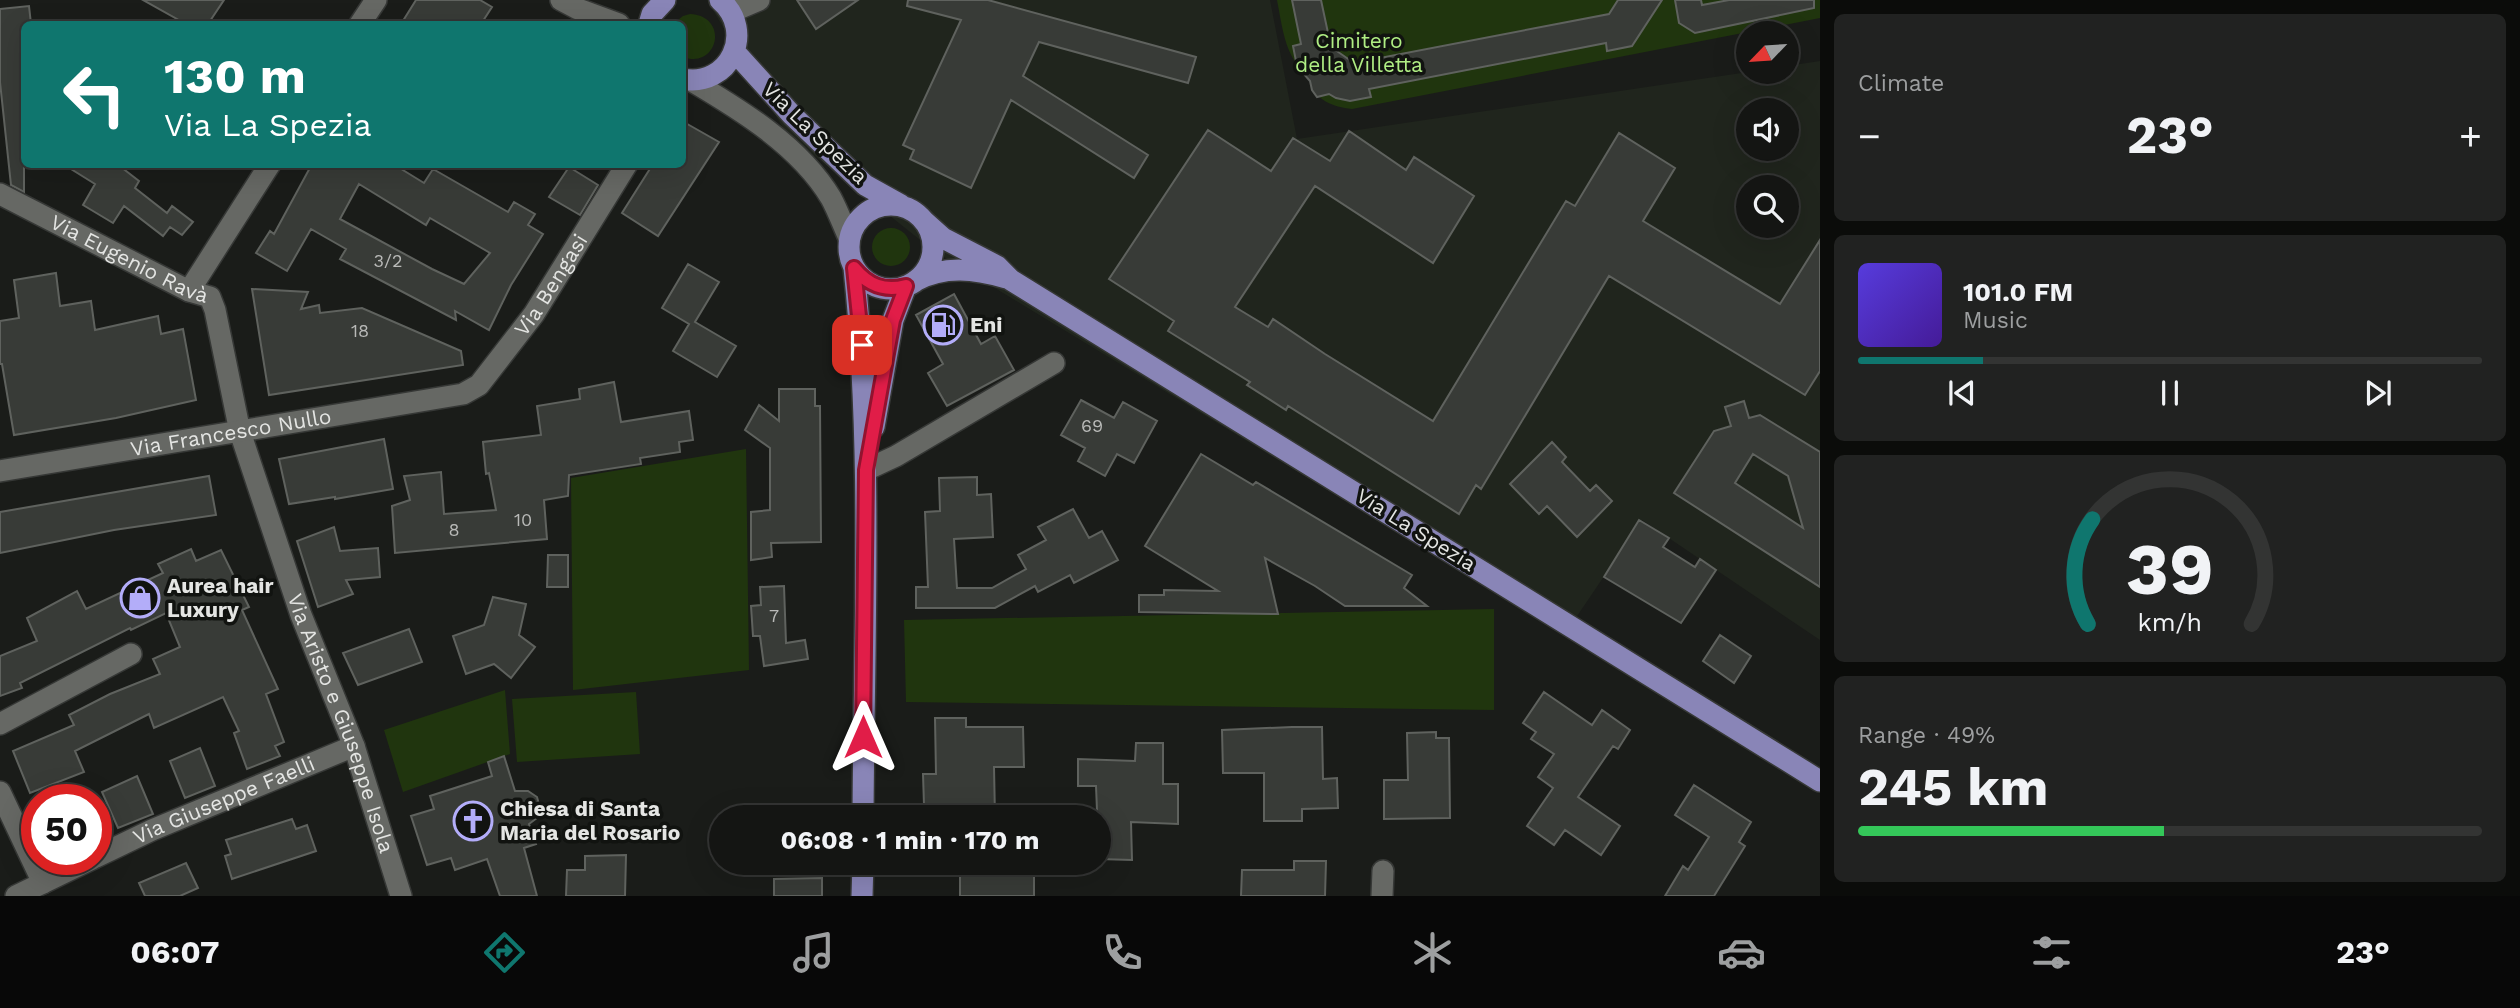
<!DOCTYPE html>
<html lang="en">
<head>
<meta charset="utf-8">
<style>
  :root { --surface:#141513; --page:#212221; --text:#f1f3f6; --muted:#9d9fa0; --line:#333433; --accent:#0f766e }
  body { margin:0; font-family:"Work Sans",sans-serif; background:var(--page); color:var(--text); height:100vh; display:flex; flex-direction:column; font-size:26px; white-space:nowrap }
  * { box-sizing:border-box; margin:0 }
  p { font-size:23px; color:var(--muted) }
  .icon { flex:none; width:38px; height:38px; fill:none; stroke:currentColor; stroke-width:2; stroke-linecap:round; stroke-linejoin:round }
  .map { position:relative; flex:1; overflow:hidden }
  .drawer { display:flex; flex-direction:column; gap:14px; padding:14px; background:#0b0c0a; width:700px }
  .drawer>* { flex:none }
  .guide { position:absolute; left:21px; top:21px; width:665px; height:147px; border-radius:10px; box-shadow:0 7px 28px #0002,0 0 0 2px var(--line); background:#0f766e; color:#fff; overflow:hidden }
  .needle { width:46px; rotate:245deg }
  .tools { position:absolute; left:1736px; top:21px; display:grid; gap:14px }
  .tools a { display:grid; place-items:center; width:63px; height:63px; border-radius:50%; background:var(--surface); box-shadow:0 7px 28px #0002,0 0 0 2px var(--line); font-size:35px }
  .speed { position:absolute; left:21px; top:784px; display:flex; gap:14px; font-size:35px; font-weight:700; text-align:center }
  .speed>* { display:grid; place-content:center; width:91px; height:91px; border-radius:50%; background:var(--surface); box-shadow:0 7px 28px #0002,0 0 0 2px var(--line); line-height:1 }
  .speed .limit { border:10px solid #d22; background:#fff; color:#111 }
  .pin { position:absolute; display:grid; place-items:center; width:60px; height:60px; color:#fff; margin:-30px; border-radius:14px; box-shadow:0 4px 10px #0006 }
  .me { position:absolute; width:77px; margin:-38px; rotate:0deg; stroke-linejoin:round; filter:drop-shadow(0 0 5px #0008) }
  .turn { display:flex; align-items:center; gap:24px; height:147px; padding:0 28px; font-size:32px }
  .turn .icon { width:91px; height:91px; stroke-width:2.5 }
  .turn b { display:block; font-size:49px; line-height:60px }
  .big { font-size:52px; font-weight:700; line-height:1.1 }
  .drawer .card { flex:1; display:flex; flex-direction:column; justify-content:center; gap:10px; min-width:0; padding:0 24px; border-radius:10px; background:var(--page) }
  .drawer .dial { align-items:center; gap:0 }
  .dial svg { height:182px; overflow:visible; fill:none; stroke:var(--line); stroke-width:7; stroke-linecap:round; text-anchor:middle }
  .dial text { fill:var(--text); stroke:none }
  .song { display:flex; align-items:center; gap:21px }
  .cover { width:84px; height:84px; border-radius:10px; background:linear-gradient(135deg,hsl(250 70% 55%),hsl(260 70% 35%)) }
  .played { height:7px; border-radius:4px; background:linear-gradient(90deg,var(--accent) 20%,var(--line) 20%) }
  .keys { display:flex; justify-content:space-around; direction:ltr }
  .heat { display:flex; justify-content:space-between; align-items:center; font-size:38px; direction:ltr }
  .charge { height:10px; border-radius:5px; background:linear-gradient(90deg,#34c759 49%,var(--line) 0) }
  .trip { position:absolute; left:709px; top:805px; width:402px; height:70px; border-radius:35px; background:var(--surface); box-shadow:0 7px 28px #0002,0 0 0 2px var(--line); font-weight:700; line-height:70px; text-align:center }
  .dock { display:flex; height:112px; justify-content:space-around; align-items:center; background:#080808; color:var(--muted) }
  .dock .icon { width:49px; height:49px }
  .dock .active { color:var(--accent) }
  .dock b { font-size:32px; color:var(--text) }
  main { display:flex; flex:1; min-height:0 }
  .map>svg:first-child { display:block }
</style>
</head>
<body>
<main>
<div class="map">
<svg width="1820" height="896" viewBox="0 0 1820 896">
  <rect width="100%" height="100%" fill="#1a1c19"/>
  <!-- built -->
  <path fill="#20251d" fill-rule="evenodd" d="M 707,0 L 1270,0 L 1297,139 L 1748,72 L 1787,72 L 1787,66 L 1820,61 L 1820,640 L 1642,520 L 1565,634 L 934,251 L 786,133 ZM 1748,110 L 1787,110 L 1787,149 L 1748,149 ZM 1748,187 L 1787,187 L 1787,226 L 1748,226 Z"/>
  <!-- green -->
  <path fill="#20350e" d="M 1277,0 L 1820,0 L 1820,18 L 1352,109 C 1333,107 1315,100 1310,81 L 1312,78 C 1285,61 1283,30 1277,0 Z
    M 690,14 C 730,16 718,70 683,57 L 682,24 L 673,24 L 683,16 Z
    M872 247a19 19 0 1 1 38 0a19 19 0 1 1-38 0Z
    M 746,449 L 749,670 L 573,690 L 571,478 Z
    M 1494,609 L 1494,710 L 906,702 L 904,620 Z
    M 505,690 L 510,754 L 403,792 L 384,730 Z
    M 636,692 L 640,754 L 517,762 L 512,699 Z"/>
  <!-- building -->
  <path fill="#383b37" stroke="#5f625e" stroke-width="2" fill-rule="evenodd" d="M 143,0 L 224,0 L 208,24 L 186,24 Z
    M 416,0 L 480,0 L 492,7 L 481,24 L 401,24 Z
    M 797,0 L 858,0 L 816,29 Z
    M 908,0 L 988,0 L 1196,57 L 1188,83 L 1039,42 L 1023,76 L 1148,155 L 1134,178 L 1011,100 L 971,188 L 910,159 L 914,150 L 903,145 L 961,20 L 907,6 Z
    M 1292,0 L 1321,0 L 1331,47 L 1354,63 L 1609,14 L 1618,0 L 1662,0 L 1632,46 L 1607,51 L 1606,43 L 1369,89 L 1371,97 L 1350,101 L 1336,98 L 1329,94 L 1317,97 L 1312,90 L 1310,81 L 1297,66 L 1293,46 L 1301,44 Z
    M 1675,0 L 1701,0 L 1702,5 L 1729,0 L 1814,0 L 1814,8 L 1695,33 L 1679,23 Z
    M 29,6 L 31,24 L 24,24 L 24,192 L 11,185 L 0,82 L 0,9 Z
    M 682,121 L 719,142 L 658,236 L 622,213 L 653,164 L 682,164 Z
    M 1208,130 L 1271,171 L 1293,138 L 1330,161 L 1349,131 L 1406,170 L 1414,157 L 1474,196 L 1433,263 L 1315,186 L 1235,307 L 1268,327 L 1273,319 L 1325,354 L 1433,421 L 1566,201 L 1575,206 L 1619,133 L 1675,168 L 1643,221 L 1780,304 L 1820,240 L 1820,371 L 1805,395 L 1609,276 L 1481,489 L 1476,485 L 1459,514 L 1288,406 L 1286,410 L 1247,385 L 1250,382 L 1168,331 L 1174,321 L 1109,279 Z
    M 63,164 L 117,164 L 139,181 L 135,188 L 167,213 L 172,206 L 193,222 L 182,235 L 170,227 L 163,236 L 124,206 L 113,223 L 83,205 L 95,184 Z
    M 312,164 L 393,164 L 424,183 L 433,169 L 508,212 L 514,202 L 535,214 L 528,225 L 543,234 L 511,285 L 489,330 L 455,311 L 456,320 L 340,259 L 346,249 L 311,229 L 287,271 L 256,253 L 270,231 L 274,234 ZM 359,184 L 426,225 L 430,218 L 490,253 L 464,284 L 432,269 L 340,219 Z
    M 569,167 L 598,185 L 580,215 L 549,197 Z
    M 688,264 L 719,282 L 695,322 L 736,346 L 717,377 L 673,351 L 689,324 L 662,308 Z
    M 56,273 L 60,306 L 91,301 L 95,330 L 158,316 L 161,334 L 183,329 L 196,400 L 116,418 L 14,435 L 2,364 L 0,364 L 0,321 L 19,318 L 14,280 Z
    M 252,289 L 308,292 L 301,309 L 319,305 L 320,313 L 362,308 L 461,351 L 463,365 L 269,395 Z
    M 954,294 L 981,344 L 995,336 L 1014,370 L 947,406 L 928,373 L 943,364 L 916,315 Z
    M 614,382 L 621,422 L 689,411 L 693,440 L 679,442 L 680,452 L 640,458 L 641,464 L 569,475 L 568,496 L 544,500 L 547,539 L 395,553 L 392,506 L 410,500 L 404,476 L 441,472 L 444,514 L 496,510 L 489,473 L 486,474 L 483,442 L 541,435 L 537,406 L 580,399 L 579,389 Z
    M 779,389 L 815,389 L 815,406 L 820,406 L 821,542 L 771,543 L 772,557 L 751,560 L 751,512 L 770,510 L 770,448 L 745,430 L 759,405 L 779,421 Z
    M 1081,400 L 1114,418 L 1123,402 L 1157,421 L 1134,463 L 1117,454 L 1105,476 L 1078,461 L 1085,448 L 1061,435 Z
    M 1744,401 L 1749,418 L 1760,415 L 1820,452 L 1820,587 L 1674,493 L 1714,431 L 1731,426 L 1725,407 ZM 1753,454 L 1788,476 L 1803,528 L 1735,483 Z
    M 384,439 L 393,489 L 335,499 L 335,497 L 289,504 L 279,459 Z
    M 1552,442 L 1566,457 L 1562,462 L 1590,491 L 1596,485 L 1612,501 L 1577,537 L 1547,506 L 1539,514 L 1510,484 Z
    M 1201,454 L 1253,485 L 1256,482 L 1412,575 L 1404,588 L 1427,606 L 1345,606 L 1315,586 L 1265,558 L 1278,614 L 1139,612 L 1139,595 L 1164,595 L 1164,590 L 1218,591 L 1145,546 Z
    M 209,476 L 216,515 L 114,530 L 0,553 L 0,512 Z
    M 977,477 L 977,495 L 991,494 L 993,537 L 954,539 L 957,588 L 992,588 L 1026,569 L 1018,555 L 1046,540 L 1038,527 L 1073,509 L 1089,538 L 1102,531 L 1118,560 L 1074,583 L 1070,575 L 1038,592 L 1035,586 L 995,608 L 916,608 L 916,587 L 928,587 L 925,512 L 940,511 L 939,478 Z
    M 1639,520 L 1669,538 L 1663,547 L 1695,567 L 1700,559 L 1716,570 L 1681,623 L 1604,577 Z
    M 334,527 L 340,551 L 378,548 L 380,577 L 346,580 L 353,594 L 318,607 L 297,541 Z
    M 191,549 L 196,561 L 221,550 L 249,607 L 242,610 L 278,689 L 266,694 L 284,742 L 275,746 L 280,756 L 247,769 L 234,733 L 239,731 L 223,697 L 154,728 L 149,714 L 75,751 L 84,772 L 30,793 L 13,751 L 74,725 L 69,715 L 110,694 L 160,674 L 153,659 L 180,647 L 166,613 L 131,630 L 130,628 L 20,683 L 22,688 L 0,696 L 0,656 L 37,641 L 27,618 L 77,591 L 86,609 L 163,573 L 158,564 Z
    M 548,555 L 568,555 L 568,587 L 547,587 Z
    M 784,586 L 786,643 L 805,640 L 808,659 L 764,666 L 760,636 L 753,636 L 751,606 L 761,605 L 760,587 Z
    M 493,597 L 526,604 L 519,635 L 535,647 L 511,678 L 494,664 L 466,674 L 453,636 L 484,625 Z
    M 409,629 L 422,662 L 358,685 L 343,653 Z
    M 1720,635 L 1751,656 L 1734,683 L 1703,661 Z
    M 1544,692 L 1592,725 L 1602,710 L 1630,730 L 1618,749 L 1613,746 L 1578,797 L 1620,826 L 1601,855 L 1565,830 L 1554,845 L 1527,826 L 1553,788 L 1538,777 L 1554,754 L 1531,739 L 1536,732 L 1523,723 Z
    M 935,718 L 966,718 L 966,727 L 1023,727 L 1024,767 L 994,767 L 995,817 L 961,817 L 961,806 L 924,805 L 923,774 L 936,774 Z
    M 1292,727 L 1322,727 L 1323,779 L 1337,778 L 1338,808 L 1302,809 L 1302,821 L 1264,821 L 1264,773 L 1223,773 L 1222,730 Z
    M 1436,732 L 1436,738 L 1449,738 L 1450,818 L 1384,819 L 1384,780 L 1408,780 L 1407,733 Z
    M 1136,743 L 1163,743 L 1163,784 L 1178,784 L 1178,824 L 1131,822 L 1132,860 L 1099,859 L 1096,786 L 1078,786 L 1078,759 L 1135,761 Z
    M 200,748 L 215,786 L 185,798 L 170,761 Z
    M 504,756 L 515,791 L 528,791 L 537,797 L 540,808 L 537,818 L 529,824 L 536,844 L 524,848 L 537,896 L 500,896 L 487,859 L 455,870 L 451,858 L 427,865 L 411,816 L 434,809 L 430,796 L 492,776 L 488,762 Z
    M 137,776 L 153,814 L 118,828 L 102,792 Z
    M 1694,785 L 1751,822 L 1739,842 L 1745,846 L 1714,896 L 1665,896 L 1683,866 L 1688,870 L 1709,837 L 1675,815 Z
    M 292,819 L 296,829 L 307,825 L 316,851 L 232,879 L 225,856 L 231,854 L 226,840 Z
    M 626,855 L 625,896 L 566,896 L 567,870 L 585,870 L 585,856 Z
    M 1294,861 L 1326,861 L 1325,896 L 1241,896 L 1242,870 L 1294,870 Z
    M 186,863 L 198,888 L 180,896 L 145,896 L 139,883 Z
    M 999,863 L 1034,863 L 1034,896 L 960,896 L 960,867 L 999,867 Z
    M 822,878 L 822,896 L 774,896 L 774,879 Z"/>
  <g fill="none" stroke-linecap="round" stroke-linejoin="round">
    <defs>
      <g id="minor">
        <path d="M 561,0 L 578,9 L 619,24"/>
        <path d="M 731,12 L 759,0"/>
        <path d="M 360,24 L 376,0"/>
        <path d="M 690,80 C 741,110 800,146 831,198 C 838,211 843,225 849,238"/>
        <path id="s1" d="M 0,194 L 189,291 L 210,297 L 215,310 L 240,432 L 301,615 L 354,746 L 401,896"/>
        <path d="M 189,291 L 270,164"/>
        <path d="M 866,470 L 896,456 L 1054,363"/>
        <path id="s2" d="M 0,471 L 463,394 L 479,385 L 534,314 L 627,164"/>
        <path d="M 0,724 L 131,654"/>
        <path d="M 0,792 L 43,883"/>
        <path id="s3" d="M 96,857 L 152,830 L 354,746"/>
        <path d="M 16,896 L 92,859"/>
        <path d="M 1382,896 L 1383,871"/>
      </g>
      <path id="major" d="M 649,24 L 652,14 L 665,0
        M 734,51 L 792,115 L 865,185 L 901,205
        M 682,79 C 730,88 756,31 720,0
        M849 247a42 42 0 1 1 84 0a42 42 0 1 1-84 0Z
        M 924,221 L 943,238 L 997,266 L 1011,280 L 1820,781
        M 854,268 C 873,450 864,634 863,817
        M 915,281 C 945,265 975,269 1006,278
        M 874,427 L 893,320 L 906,286
        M 862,896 L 863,863"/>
    </defs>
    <!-- minor casing -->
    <use href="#minor" stroke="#363836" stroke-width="24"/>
    <!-- major casing -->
    <use href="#major" stroke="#363836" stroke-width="24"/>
    <!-- minor -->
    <use href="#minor" stroke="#666864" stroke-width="21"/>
    <!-- major -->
    <use href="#major" stroke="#8985b7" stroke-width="21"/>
  </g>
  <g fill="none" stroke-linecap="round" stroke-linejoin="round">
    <defs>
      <path id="route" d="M 862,345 L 854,268 C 868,285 884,292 906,286 L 893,320 L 866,470 L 863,737"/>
    </defs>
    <!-- route casing -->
    <use href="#route" stroke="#92132f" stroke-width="18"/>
    <!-- route -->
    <use href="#route" stroke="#e11d48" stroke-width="12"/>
  </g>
  <!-- icons -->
  <defs>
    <symbol id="fuel-ring" viewBox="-11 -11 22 22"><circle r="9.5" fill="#111310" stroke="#b3adf9" stroke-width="1.5"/><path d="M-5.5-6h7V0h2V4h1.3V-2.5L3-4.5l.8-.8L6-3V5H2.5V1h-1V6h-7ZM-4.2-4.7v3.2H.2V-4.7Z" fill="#b3adf9"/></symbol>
    <symbol id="shop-ring" viewBox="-11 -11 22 22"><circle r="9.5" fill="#111310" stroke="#b3adf9" stroke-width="1.5"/><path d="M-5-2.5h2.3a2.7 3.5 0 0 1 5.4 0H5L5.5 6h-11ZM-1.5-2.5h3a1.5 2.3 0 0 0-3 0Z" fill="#b3adf9"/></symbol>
    <symbol id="church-ring" viewBox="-11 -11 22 22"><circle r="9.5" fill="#111310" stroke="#b3adf9" stroke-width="1.5"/><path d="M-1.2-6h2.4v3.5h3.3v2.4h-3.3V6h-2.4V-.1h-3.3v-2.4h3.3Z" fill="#b3adf9"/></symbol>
  </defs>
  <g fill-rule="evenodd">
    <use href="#fuel-ring" x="921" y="303" width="44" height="44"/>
    <use href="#shop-ring" x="118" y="576" width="44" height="44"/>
    <use href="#church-ring" x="451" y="799" width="44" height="44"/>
  </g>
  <g text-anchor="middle" stroke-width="7" stroke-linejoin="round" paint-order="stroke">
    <!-- number labels -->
    <g font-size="18" fill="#b9bab8">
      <text x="388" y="267">3/2</text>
      <text x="360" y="337">18</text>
      <text x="1092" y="432">69</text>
      <text x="523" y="526">10</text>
      <text x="454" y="536">8</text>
      <text x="774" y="622">7</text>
    </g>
    <!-- park labels -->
    <g font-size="21" fill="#b0ee84" stroke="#111310">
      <text x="1359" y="48">Cimitero<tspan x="1359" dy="24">della Villetta</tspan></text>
    </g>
    <!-- street labels -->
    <g font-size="21" fill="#e4e5e3" stroke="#111310">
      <text transform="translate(815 133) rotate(44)" y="7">Via La Spezia</text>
      <text dy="7" stroke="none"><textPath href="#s1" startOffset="145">Via Eugenio Ravà</textPath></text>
      <text dy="7" stroke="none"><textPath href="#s2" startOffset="611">Via Bengasi</textPath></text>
      <text dy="7" stroke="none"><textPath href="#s2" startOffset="234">Via Francesco Nullo</textPath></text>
      <text transform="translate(1416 530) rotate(32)" y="7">Via La Spezia</text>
      <text dy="7" stroke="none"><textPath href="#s1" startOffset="681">Via Aristo e Giuseppe Isola</textPath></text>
      <text dy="7" stroke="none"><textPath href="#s3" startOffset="140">Via Giuseppe Faelli</textPath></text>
    </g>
    <!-- poi labels -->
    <g font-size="21" font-weight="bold" fill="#e4e5e3" stroke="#111310" text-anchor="start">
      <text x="970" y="332">Eni</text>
      <text x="167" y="593">Aurea hair<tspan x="167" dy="24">Luxury</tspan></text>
      <text x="500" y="816">Chiesa di Santa<tspan x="500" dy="24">Maria del Rosario</tspan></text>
    </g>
  </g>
</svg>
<div class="tools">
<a><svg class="needle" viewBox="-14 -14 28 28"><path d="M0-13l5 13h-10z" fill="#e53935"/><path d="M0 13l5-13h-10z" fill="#9d9fa0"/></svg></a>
<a><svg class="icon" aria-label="sound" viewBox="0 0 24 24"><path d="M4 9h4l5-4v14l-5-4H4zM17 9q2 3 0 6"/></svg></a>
<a><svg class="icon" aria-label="search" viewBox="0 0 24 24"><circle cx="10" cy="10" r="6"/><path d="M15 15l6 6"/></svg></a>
</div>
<div class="speed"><div class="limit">50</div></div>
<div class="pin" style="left:862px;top:345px;background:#d93025"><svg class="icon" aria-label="arrive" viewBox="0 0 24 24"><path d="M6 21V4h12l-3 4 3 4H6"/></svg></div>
<svg class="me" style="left:863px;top:737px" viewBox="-20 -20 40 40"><path d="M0-17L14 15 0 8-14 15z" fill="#e11d48" stroke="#fff" stroke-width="4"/></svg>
<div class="trip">06:08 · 1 min · 170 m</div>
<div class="guide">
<div class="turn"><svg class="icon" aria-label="left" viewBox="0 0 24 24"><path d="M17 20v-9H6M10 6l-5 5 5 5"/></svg><div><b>130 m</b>Via La Spezia</div></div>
</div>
</div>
<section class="drawer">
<div class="card"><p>Climate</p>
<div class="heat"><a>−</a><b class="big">23°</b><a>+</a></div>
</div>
<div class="card">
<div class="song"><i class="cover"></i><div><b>101.0 FM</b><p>Music</p></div></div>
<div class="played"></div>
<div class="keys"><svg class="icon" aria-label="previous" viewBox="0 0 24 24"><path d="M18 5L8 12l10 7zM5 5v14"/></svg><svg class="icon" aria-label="pause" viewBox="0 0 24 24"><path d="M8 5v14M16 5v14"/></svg><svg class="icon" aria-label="next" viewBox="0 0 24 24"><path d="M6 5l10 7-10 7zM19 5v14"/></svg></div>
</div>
<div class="card dial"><svg viewBox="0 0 100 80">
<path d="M14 69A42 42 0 1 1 86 69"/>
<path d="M14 69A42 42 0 0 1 16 23" stroke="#0f766e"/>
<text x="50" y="56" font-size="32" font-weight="700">39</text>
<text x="50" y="72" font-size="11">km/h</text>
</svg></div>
<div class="card"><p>Range · 49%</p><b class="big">245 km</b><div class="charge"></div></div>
</section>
</main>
<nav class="dock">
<b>06:07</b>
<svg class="icon active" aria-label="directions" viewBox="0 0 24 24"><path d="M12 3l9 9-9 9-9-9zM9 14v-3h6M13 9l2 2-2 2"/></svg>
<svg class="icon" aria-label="music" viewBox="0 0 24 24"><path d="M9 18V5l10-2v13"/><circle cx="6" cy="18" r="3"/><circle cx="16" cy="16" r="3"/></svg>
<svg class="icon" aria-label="phone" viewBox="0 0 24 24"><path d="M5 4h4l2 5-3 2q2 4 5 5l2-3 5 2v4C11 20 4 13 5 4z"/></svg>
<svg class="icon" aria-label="climate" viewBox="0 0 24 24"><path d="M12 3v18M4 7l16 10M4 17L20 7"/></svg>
<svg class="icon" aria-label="car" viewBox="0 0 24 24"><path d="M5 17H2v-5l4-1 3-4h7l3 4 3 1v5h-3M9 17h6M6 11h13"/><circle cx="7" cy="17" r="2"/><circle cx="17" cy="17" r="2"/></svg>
<svg class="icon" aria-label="filters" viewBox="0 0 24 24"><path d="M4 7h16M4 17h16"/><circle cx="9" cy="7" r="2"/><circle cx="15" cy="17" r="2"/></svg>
<b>23°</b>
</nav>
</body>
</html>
